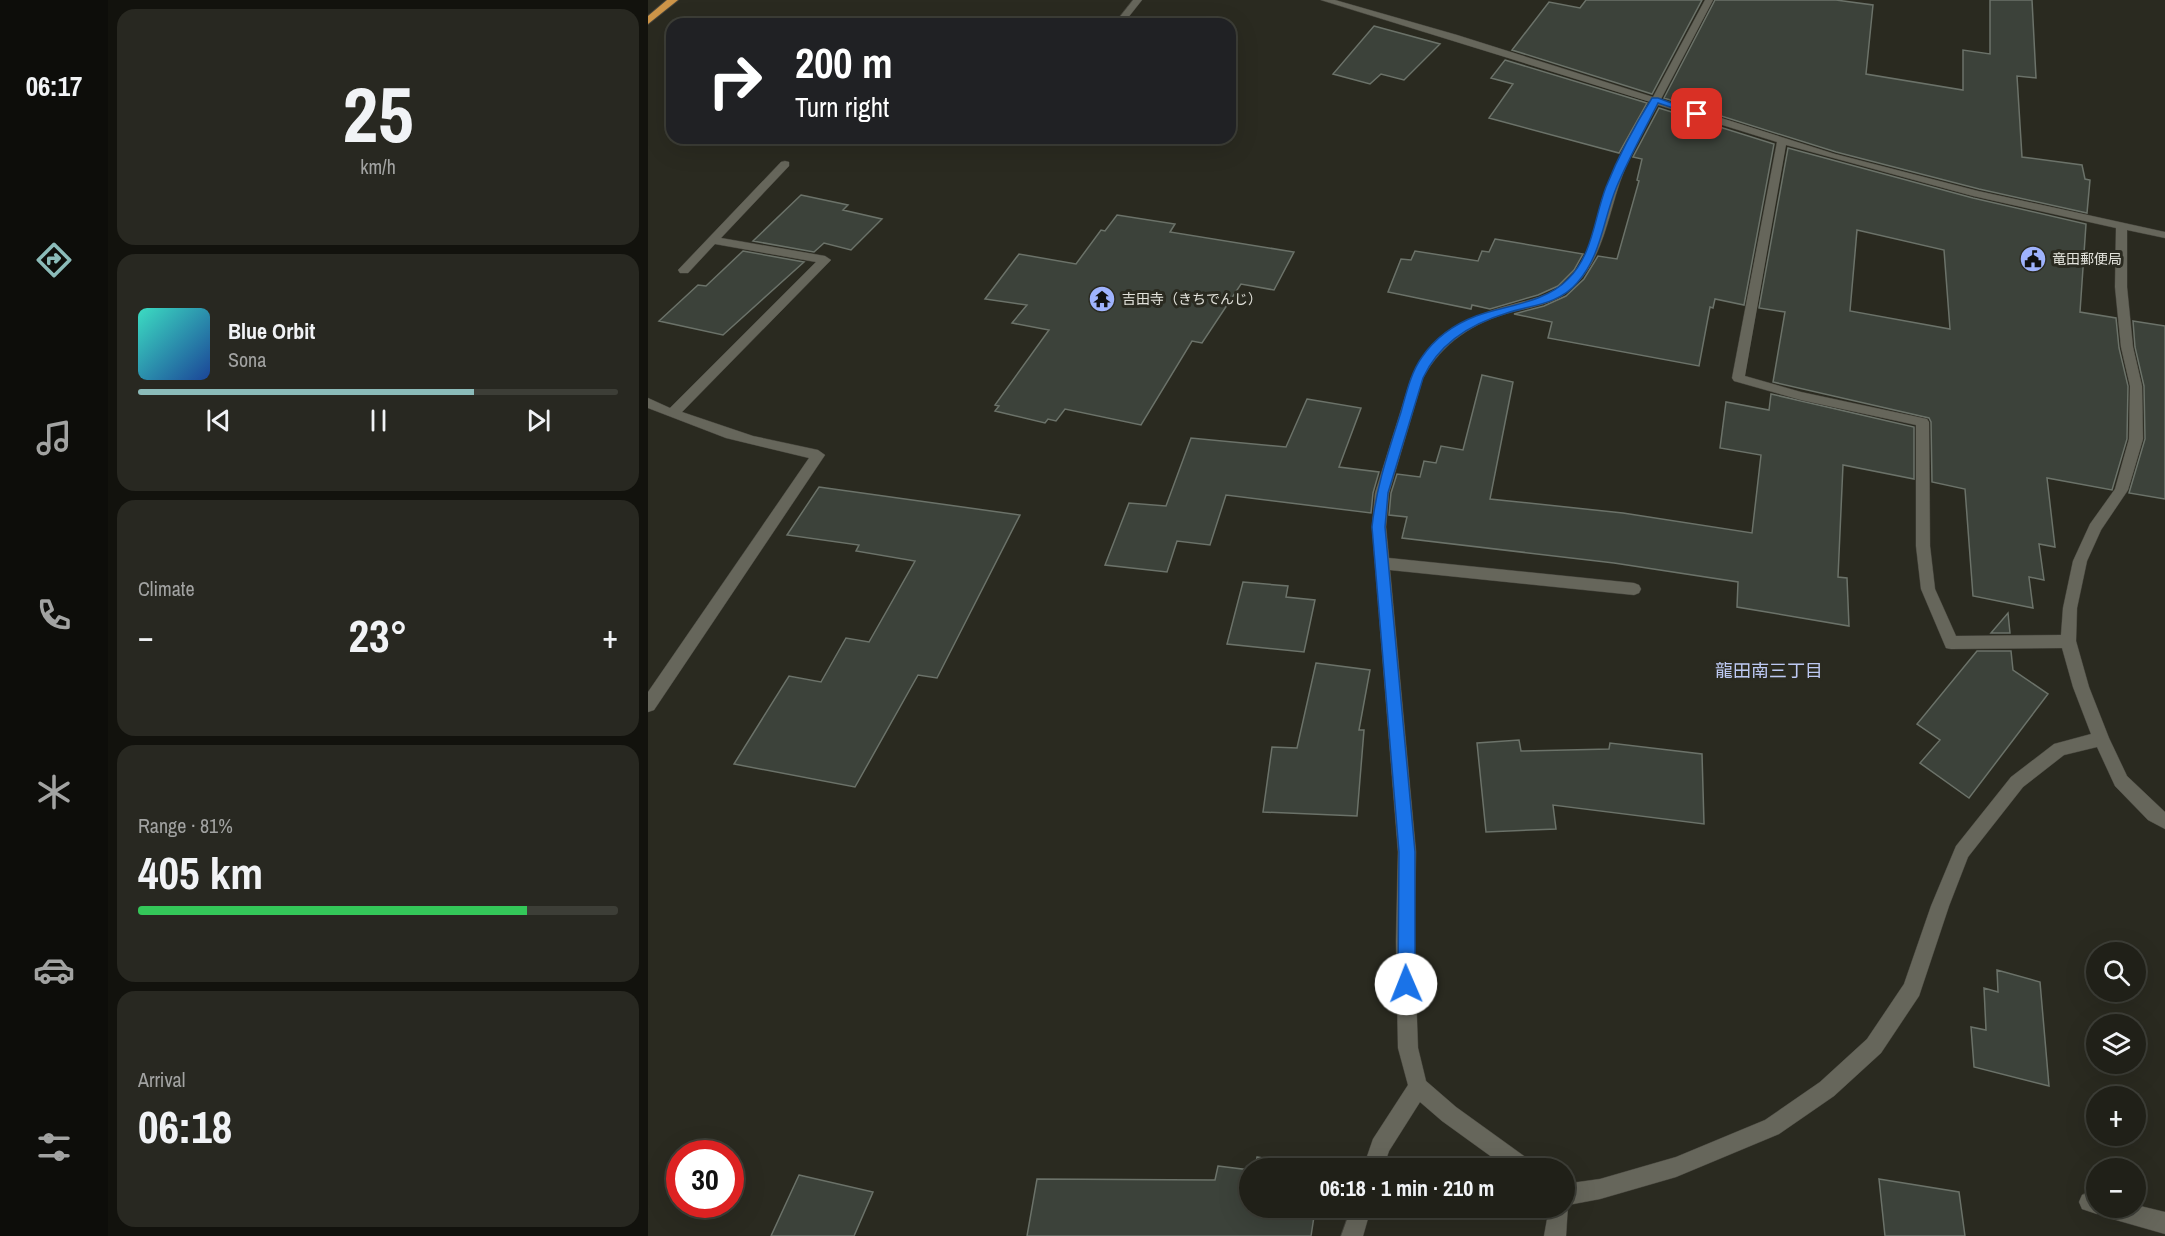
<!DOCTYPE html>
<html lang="en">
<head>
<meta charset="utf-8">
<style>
  :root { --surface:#202018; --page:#282821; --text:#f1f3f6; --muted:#a2a3a2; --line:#3d3e37; --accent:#8bbbb9 }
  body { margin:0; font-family:"Archivo Narrow","Noto Sans JP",sans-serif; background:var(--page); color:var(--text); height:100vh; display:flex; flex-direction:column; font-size:22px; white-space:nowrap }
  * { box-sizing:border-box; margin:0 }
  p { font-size:20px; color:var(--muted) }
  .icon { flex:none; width:33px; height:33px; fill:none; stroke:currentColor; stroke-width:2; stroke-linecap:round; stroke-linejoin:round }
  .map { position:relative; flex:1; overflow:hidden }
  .side { display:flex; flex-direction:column; gap:9px; padding:9px; background:#12120d; width:540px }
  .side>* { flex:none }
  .banner { position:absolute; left:18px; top:18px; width:570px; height:126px; border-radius:18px; box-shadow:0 6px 24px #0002,0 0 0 2px var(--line); background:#202124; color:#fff; overflow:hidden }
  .buttons { position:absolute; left:1438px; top:942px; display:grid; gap:12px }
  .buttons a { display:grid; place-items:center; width:60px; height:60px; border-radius:50%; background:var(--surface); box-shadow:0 6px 24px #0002,0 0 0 2px var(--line); font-size:30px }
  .speed { position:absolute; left:18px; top:1140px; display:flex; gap:12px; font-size:30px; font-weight:700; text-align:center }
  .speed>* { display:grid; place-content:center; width:78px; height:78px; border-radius:50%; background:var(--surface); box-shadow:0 6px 24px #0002,0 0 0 2px var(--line); line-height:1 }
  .speed .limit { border:9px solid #d22; background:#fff; color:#111 }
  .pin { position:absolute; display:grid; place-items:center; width:51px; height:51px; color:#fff; margin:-26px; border-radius:12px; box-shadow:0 3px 9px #0006 }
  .me { position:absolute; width:66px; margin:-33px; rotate:359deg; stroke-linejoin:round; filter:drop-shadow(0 0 4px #0008) }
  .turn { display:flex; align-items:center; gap:21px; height:126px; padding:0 30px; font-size:27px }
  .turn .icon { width:78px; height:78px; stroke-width:2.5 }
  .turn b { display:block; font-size:42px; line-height:51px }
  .big { font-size:45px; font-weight:700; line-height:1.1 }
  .side .widget { flex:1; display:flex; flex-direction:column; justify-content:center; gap:9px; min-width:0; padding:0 21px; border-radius:18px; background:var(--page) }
  .side .dial { align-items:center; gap:0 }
  .dial b { font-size:78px; line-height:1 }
  .song { display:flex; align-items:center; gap:18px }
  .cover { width:72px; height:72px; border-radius:9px; background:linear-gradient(135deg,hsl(170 70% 55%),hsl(220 70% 35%)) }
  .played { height:6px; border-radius:3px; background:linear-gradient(90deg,var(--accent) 70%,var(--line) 70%) }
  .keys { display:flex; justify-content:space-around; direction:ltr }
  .heat { display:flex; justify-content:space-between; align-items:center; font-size:33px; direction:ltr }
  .charge { height:9px; border-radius:4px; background:linear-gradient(90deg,#34c759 81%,var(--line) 0) }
  .trip { position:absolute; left:591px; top:1158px; width:336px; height:60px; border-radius:30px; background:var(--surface); box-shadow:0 6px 24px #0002,0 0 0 2px var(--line); font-weight:700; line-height:60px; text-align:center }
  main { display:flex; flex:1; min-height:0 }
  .dock { display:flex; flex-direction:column; width:108px; justify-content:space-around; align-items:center; background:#0d0d0a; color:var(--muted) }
  .dock .icon { width:42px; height:42px }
  .dock .selected { color:var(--accent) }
  .dock b { font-size:27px; color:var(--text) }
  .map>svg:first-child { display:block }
</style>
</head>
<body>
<main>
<nav class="dock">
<b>06:17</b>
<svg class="icon selected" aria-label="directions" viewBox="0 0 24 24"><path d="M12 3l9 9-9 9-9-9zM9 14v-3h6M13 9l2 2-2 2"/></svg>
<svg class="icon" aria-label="music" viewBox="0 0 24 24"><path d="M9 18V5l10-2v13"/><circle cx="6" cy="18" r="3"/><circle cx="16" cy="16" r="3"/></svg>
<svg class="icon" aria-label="phone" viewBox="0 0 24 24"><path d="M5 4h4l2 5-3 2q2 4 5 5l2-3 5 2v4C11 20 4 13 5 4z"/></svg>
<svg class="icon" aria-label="climate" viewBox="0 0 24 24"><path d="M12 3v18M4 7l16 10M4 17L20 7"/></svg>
<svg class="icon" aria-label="car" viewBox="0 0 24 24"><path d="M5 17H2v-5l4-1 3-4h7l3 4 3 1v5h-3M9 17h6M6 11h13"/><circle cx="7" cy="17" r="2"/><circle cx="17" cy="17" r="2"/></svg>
<svg class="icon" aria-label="filters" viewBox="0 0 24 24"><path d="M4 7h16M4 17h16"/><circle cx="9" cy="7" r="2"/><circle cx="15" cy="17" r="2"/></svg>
</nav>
<section class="side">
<div class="widget dial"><b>25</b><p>km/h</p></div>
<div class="widget">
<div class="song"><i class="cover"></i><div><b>Blue Orbit</b><p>Sona</p></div></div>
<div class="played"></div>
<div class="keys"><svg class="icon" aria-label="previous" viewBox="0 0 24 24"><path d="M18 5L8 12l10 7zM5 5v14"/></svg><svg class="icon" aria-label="pause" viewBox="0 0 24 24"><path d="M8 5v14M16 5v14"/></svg><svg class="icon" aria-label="next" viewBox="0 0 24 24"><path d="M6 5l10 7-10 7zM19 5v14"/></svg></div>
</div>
<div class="widget"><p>Climate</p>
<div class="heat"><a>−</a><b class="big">23°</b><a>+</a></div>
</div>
<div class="widget"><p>Range · 81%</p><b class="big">405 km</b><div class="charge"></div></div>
<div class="widget"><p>Arrival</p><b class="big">06:18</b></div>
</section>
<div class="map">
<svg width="1517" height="1236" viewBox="0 0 1517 1236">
  <rect width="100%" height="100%" fill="#2a2a20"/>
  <!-- building -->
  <path fill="#3c423a" stroke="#6b7269" stroke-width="1.5" fill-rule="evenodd" d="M 938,0 L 1054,0 L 1004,94 L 864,50 L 901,2 L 932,8 Z
    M 1067,0 L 1188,0 L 1225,5 L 1218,74 L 1315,90 L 1315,50 L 1342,54 L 1342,0 L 1384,0 L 1388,78 L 1369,76 L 1374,157 L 1434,165 L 1437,179 L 1442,180 L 1439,213 L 1331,189 L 1188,152 L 1016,98 Z
    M 726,26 L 792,44 L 756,80 L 733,74 L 722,84 L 685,74 Z
    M 857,60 L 999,103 L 971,153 L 841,118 L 865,84 L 843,78 Z
    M 1011,108 L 1126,144 L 1096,305 L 1067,299 L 1065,308 L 1062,307 L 1051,366 L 900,338 L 904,322 L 866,314 L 896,306 L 918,296 L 936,279 L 950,256 L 969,259 L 991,181 L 989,180 L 994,159 L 985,157 Z
    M 1140,148 L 1325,198 L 1438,224 L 1432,312 L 1468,318 L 1471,348 L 1480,386 L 1479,439 L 1464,490 L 1399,478 L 1407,547 L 1391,544 L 1396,580 L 1381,577 L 1385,608 L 1325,596 L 1317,489 L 1284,482 L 1283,422 L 1281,418 L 1125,382 L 1137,312 L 1111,308 ZM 1209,230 L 1296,250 L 1302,329 L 1202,311 Z
    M 153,195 L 200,205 L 195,210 L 234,219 L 203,250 L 176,243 L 166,252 L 105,241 Z
    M 469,215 L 527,224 L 522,232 L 646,252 L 626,290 L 593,284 L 554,343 L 544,341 L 493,425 L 417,409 L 408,421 L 400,419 L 397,423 L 347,411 L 351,406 L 347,405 L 401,330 L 364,323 L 379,305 L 337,299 L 371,254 L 428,264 L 453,230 L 457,231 Z
    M 847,239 L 935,254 L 926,270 L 910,286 L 890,295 L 842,309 L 824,305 L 823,309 L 740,292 L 753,259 L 763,260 L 767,251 L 830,261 L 834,251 L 841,252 Z
    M 95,251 L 156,262 L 75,335 L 11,321 L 50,285 L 58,286 Z
    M 1485,321 L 1517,326 L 1517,499 L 1481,493 L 1497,439 L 1496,386 L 1487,347 Z
    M 834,375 L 865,382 L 842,499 L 975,513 L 1104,533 L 1113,455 L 1072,448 L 1078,402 L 1121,410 L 1123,394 L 1266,427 L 1266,479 L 1195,465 L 1190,577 L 1199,578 L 1201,626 L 1089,607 L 1090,582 L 966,563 L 754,538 L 759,517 L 741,515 L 743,493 L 749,474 L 772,477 L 776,461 L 788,463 L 793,446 L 815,450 Z
    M 659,399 L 713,408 L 691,467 L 731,472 L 725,493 L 723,513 L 578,495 L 562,545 L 529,541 L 519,572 L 457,565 L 481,503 L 518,506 L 543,438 L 638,447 Z
    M 171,487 L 372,515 L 289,678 L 270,675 L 207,787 L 86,764 L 141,676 L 173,682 L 198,638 L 221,642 L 267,561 L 208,551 L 211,545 L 139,535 Z
    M 595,582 L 640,586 L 638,597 L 667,600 L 656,652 L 579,644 Z
    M 1360,613 L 1362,633 L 1343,633 Z
    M 1329,651 L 1363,651 L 1365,670 L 1400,694 L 1321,798 L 1272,763 L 1292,740 L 1269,724 Z
    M 668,663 L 722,670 L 711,730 L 716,730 L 709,816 L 615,812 L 624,747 L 649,748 Z
    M 871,740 L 873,751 L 961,749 L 962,743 L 1054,754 L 1056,824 L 905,805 L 908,829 L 838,832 L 829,743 Z
    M 1349,970 L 1392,982 L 1401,1086 L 1326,1067 L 1323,1027 L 1338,1030 L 1336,988 L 1350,992 Z
    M 609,1157 L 683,1168 L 607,1168 Z
    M 570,1166 L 602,1170 L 602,1208 L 677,1208 L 676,1211 L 667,1210 L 663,1236 L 379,1236 L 389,1179 L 567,1180 Z
    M 151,1175 L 225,1192 L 206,1236 L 123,1236 Z
    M 1231,1179 L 1311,1192 L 1317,1236 L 1237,1236 Z"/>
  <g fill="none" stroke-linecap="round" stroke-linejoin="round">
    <defs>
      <path id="minor" d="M 485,0 L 494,0 L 475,24 L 466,24 Z
        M 673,0 L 687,0 L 809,35 L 1005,97 L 1057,0 L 1065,0 L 1013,99 L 1187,154 L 1330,191 L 1517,232 L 1517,238 L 1479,230 L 1479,287 L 1485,347 L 1494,386 L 1495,439 L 1480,490 L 1453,530 L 1439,561 L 1429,608 L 1428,641 L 1441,687 L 1461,738 L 1479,776 L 1517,812 L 1517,829 L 1500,820 L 1467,786 L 1449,747 L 1416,755 L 1375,787 L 1320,857 L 1301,906 L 1271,996 L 1233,1053 L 1186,1096 L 1131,1134 L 1028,1177 L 952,1199 L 920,1205 L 918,1236 L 896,1236 L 901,1208 L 916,1208 L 916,1184 L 952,1179 L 1028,1157 L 1117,1120 L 1172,1082 L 1219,1039 L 1256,984 L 1283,906 L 1308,846 L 1363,777 L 1406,744 L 1443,734 L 1425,687 L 1414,648 L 1303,649 L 1298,648 L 1273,589 L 1268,546 L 1268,425 L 1153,400 L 1086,381 L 1084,378 L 1129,142 L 1010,105 C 998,127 984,150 975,174 C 960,212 956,261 923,289 C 907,304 884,307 864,312 C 826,322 794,343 775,378 L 741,493 L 738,527 L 741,558 L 986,583 L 991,585 L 993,589 L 991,593 L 986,595 L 742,570 L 768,852 L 766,941 L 770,1048 L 778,1081 L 808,1107 L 883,1161 L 886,1168 L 859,1168 L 794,1121 L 772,1102 L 741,1151 L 735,1168 L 715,1168 L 725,1139 L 760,1085 L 750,1048 L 748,941 L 750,852 L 724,527 L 727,493 L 763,378 C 785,338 818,316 862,305 C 881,300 901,296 917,283 C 948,254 952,204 967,167 C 977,144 990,123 1002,102 ZM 1138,145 L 1325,196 L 1468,228 L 1467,287 L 1473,347 L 1482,386 L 1481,439 L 1467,489 L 1442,524 L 1425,561 L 1415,608 L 1413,635 L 1308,636 L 1287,589 L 1282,546 L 1281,422 L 1279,419 L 1153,392 L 1097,376 Z
        M 137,161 L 141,162 L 141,166 L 73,238 L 177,256 L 183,260 L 34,412 L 105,436 L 170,450 L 177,455 L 6,710 L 0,712 L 0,692 L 161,458 L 78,438 L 0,408 L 0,398 L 22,408 L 168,262 L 67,244 L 40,273 L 32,273 L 30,270 L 133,162 Z
        M 1441,1192 L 1449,1194 L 1449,1208 L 1488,1208 L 1488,1205 L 1517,1212 L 1517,1234 L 1461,1218 L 1453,1213 L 1449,1214 L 1434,1209 L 1431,1202 L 1434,1195 Z
        M 703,1208 L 723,1208 L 715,1236 L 693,1236 Z"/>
      <path id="trunk" d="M 19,0 L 30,0 L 0,24 L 0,16 Z"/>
    </defs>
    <!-- minor casing -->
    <use href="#minor" stroke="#45443c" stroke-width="1"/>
    <!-- trunk casing -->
    <use href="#trunk" stroke="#45443c" stroke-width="2"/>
    <!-- minor -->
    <use href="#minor" fill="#66665b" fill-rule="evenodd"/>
    <!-- trunk -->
    <use href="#trunk" fill="#cc9448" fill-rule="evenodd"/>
  </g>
  <!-- route -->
  <path fill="#1a73e8" stroke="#114b97" stroke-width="1.5" d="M 1004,98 L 1010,98 L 1054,114 L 1049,116 L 1010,103 C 996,131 981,158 969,186 C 955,219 954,255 929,283 C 911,304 884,305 859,313 C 822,324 791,343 775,378 L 740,493 L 737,527 L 767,852 L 767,984 L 764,990 L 758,992 L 752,990 L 750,984 L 751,852 L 724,527 C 728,487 741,450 753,412 C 758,394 763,372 774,357 C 787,338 807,324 828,316 C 859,305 897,303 920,279 C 945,255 946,218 958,187 C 970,157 987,125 1004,98 Z"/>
  <!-- icons -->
  <defs>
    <symbol id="civic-disc" viewBox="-11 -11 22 22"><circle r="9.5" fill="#9fb3fd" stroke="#2a2a20"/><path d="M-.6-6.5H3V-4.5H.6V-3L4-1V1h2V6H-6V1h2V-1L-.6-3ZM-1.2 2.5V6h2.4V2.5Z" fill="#111"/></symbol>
    <symbol id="temple-disc" viewBox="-11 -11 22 22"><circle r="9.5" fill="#9fb3fd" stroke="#2a2a20"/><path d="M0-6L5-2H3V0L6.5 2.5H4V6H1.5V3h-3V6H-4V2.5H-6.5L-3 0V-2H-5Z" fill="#111"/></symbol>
  </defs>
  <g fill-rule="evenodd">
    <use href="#civic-disc" x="1370" y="244" width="30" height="30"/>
    <use href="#temple-disc" x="439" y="284" width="30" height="30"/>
  </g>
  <g text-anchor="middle" stroke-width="6" stroke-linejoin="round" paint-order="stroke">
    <!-- far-poi labels -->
    <g font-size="14" fill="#e2e2db" stroke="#2a2a20" text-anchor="start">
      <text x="1404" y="264">竜田郵便局</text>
      <text x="474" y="304">吉田寺（きちでんじ）</text>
    </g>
    <!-- neighbourhood labels -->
    <g font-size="18" fill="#bdc9f3" stroke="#2a2a20">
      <text x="1121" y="677">龍田南三丁目</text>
    </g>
  </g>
</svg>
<div class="buttons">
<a><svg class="icon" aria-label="search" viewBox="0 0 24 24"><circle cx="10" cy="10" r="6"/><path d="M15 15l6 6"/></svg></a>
<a><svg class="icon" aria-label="layers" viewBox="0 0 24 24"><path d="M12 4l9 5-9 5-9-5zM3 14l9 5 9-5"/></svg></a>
<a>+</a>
<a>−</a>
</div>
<div class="speed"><div class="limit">30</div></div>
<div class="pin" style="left:1049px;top:114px;background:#d93025"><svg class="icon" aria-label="arrive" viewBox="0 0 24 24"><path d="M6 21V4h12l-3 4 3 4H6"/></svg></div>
<svg class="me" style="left:758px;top:984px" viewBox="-20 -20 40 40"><circle r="19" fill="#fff"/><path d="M0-13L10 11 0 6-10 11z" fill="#1a73e8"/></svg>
<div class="trip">06:18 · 1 min · 210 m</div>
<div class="banner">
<div class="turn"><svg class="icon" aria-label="right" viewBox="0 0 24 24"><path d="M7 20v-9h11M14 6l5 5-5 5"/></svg><div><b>200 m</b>Turn right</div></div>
</div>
</div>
</main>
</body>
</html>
